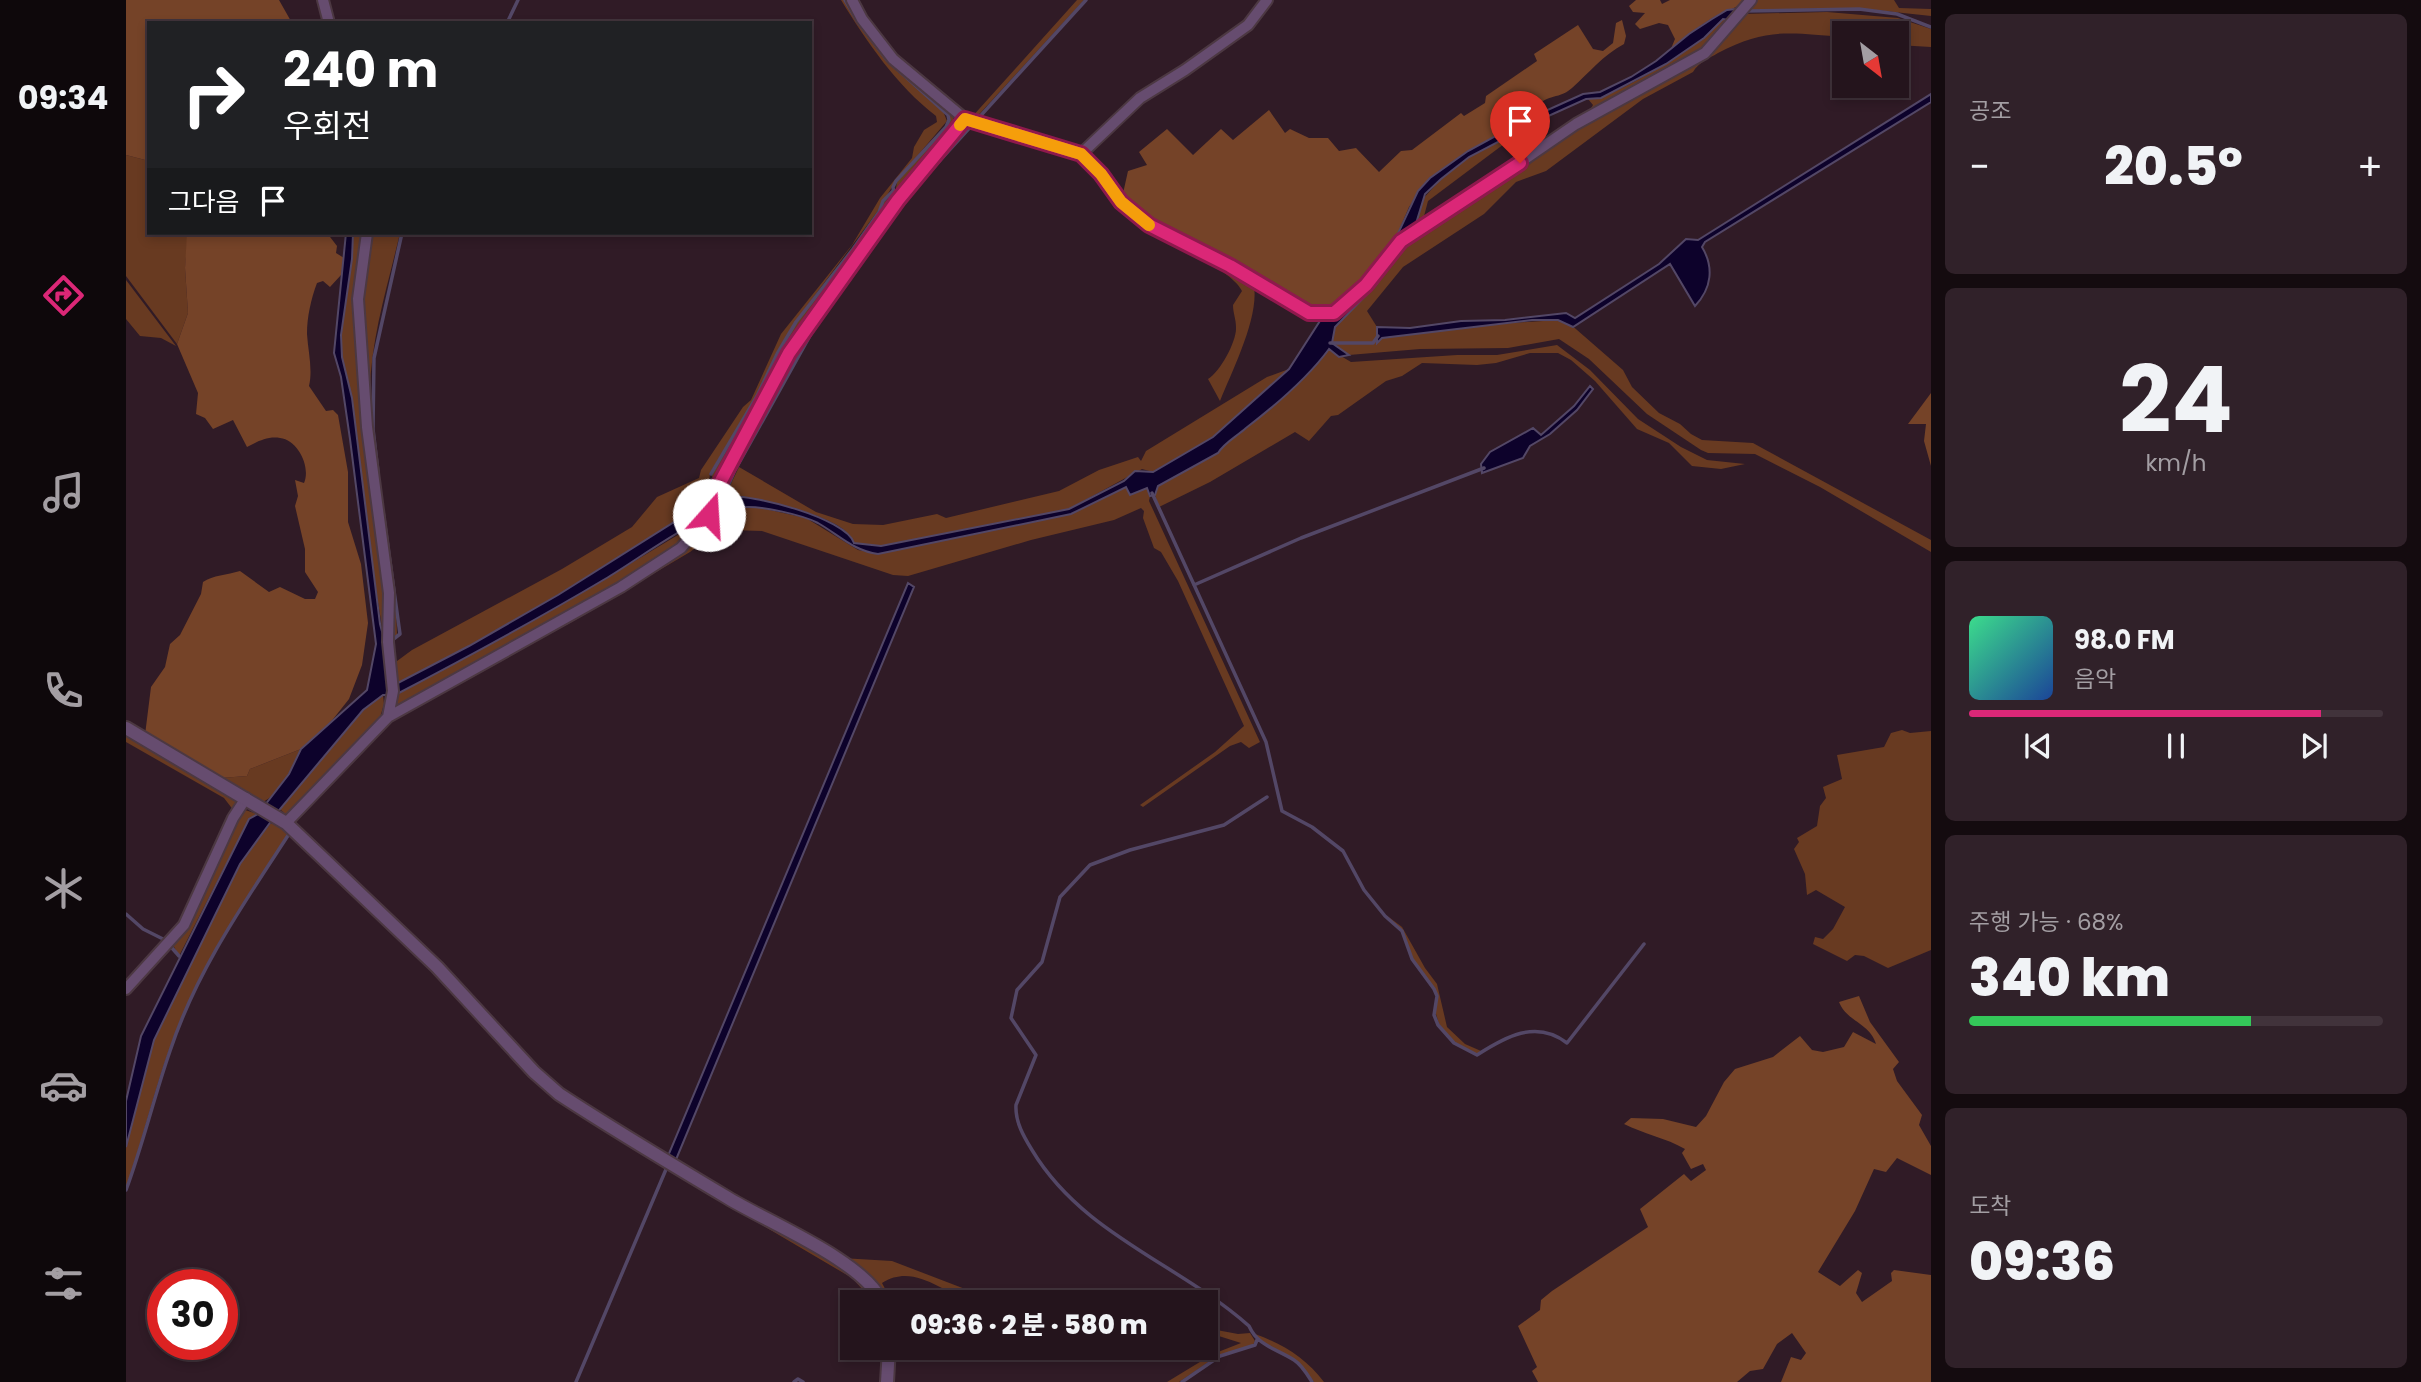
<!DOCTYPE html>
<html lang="ko">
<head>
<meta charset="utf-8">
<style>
  :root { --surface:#24141c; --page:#302129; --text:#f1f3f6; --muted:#a39ea3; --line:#41333b; --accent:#db2777 }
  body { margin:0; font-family:Poppins,"Noto Sans KR",sans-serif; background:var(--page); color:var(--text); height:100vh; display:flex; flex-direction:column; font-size:26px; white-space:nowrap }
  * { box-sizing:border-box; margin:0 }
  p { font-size:23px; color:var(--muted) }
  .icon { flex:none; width:38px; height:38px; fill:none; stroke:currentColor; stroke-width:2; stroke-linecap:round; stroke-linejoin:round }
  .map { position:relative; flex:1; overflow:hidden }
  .side { display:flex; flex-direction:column; gap:14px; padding:14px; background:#140b0f; width:490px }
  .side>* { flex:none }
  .guide { position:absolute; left:21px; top:21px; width:665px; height:214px; border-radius:0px; box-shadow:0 4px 10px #0003,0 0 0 2px var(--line); background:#202124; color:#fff; overflow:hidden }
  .needle { width:46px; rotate:149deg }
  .fabs { position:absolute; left:1706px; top:21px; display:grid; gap:14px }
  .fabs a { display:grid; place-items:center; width:77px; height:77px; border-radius:0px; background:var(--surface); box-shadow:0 4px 10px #0003,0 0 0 2px var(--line); font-size:35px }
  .speed { position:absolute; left:21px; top:1269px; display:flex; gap:14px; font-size:35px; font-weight:700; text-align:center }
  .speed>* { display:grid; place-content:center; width:91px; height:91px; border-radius:50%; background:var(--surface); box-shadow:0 4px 10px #0003,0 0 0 2px var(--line); line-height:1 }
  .speed .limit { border:10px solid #d22; background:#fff; color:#111 }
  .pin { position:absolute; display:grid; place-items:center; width:60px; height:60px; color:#fff; margin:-72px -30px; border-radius:50% 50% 50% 0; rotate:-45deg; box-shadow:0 0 7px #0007 }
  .pin .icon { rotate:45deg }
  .me { position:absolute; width:77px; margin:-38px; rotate:19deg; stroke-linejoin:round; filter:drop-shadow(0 0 5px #0008) }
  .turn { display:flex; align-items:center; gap:24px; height:147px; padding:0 21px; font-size:32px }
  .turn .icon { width:91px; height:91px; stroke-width:2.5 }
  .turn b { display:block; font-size:49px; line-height:60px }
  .then { display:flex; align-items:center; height:66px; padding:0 21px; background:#0003; gap:14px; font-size:26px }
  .big { font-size:52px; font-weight:800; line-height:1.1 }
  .side .card { flex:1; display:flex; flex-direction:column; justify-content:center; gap:10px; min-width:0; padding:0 24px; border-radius:10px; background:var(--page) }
  .side .dial { align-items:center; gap:0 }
  .dial b { font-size:91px; line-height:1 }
  .song { display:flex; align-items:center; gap:21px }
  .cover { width:84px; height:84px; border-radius:10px; background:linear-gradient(135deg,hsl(150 70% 55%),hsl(220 70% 35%)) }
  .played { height:7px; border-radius:4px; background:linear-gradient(90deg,var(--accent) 85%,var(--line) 85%) }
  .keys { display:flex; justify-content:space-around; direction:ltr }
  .heat { display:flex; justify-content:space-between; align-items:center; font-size:38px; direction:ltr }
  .charge { height:10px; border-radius:5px; background:linear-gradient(90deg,#34c759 68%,var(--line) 0) }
  .trip { position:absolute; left:714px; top:1290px; width:378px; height:70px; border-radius:0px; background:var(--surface); box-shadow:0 4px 10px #0003,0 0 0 2px var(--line); font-weight:800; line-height:70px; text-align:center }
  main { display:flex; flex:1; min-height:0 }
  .tabs { display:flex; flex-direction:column; width:126px; justify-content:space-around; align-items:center; background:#0e080b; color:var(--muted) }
  .tabs .icon { width:49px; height:49px }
  .tabs .current { color:var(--accent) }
  .tabs b { font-size:32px; color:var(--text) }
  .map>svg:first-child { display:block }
</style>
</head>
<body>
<main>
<nav class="tabs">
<b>09:34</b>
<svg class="icon current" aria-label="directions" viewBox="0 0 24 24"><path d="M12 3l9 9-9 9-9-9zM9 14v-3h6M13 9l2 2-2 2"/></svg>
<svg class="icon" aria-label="music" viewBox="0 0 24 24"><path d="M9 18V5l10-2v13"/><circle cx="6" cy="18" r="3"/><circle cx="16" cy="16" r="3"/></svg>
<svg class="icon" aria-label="phone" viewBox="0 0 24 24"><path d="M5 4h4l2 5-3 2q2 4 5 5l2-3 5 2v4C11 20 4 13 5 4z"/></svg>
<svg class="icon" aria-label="climate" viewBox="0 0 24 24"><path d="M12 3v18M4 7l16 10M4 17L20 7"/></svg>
<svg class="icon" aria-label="car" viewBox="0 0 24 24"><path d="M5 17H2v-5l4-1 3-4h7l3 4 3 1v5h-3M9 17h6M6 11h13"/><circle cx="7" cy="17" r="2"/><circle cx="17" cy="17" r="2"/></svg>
<svg class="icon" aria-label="filters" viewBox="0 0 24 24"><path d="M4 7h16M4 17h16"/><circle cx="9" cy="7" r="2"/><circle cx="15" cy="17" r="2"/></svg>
</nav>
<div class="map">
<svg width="1805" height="1382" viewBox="0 0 1805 1382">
  <rect width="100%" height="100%" fill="#301b26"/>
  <!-- green -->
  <path fill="#683a21" d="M 715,0 L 718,0 C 744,45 777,78 817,111 L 821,121 L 769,182 L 751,212 L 669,322 L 650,353 L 630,396 L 584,473 L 582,494 L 587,487 L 586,475 L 632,397 L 651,354 L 670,323 L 742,230 L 758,202 L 769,194 L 771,182 L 824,122 L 822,113 L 762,59 L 735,20 L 827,114 L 827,123 L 697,300 L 583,508 L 553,519 L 432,595 L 343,646 L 270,684 L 267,664 L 286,650 L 436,569 L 506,527 L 531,497 L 573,478 L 575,470 L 617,407 L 625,400 L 655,334 L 726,245 L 754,198 L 786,158 L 788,147 L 798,130 L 811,122 L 810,116 C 770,85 741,42 715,0 Z
    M 951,0 L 958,0 L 847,121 L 845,118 Z
    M 1628,0 L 1768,0 L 1773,8 L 1805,9 L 1805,16 L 1731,8 L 1618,10 Z
    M 1701,12 L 1772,18 L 1805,29 L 1805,47 L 1771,45 L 1771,33 L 1718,33 L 1718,37 C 1665,33 1641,27 1592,53 C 1582,59 1573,62 1567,72 L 1517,99 L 1420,171 L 1390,182 L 1358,214 L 1277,267 L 1241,311 L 1251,327 L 1251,342 L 1256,338 L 1352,325 L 1432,320 L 1443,323 L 1497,370 L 1506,387 L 1533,413 L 1554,424 L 1565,434 L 1576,440 L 1627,443 L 1636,448 L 1805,540 L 1805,552 L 1694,487 L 1629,454 L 1582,453 L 1575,450 L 1521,414 L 1463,359 L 1433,339 L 1382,348 L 1294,349 L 1223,355 L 1206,343 L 1209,327 L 1250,285 L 1278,244 L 1451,126 L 1581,53 L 1615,14 Z
    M 1597,19 L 1603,20 L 1585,45 L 1288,230 L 1295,201 L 1315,179 L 1343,157 L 1374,141 L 1392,126 L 1410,120 L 1302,201 L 1297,220 L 1318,209 L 1464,110 L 1467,105 L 1462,99 C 1483,101 1558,54 1577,38 C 1585,33 1590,25 1597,19 Z
    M 0,155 L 23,161 L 23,233 L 62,234 L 59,268 L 62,313 L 51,344 L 0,276 Z
    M 227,233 L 237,233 L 229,279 L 228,309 L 260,593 L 259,644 L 243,549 L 226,398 L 216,357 L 215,335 L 226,259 Z
    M 243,233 L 274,233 C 262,285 245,337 244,391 C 243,464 263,538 270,610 L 271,635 L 264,638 L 243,428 L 235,280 Z
    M 1051,244 L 1091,264 L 1128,286 C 1133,318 1106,371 1094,401 L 1082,379 C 1094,372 1111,341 1110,327 C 1110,319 1107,313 1107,305 L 1116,291 C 1108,274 1068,255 1051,244 Z
    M 0,280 L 50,346 L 35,338 L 14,336 L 0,319 Z
    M 1431,345 L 1464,370 L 1512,419 L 1555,447 L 1581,460 L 1619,464 L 1595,469 L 1566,466 L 1543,443 L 1511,429 L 1469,381 L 1445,360 L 1432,353 L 1404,353 L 1370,363 L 1351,365 L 1296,363 L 1276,376 L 1260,381 L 1212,415 L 1205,416 L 1183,441 L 1169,432 L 1084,482 L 1033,507 L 1029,495 L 1032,486 L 1092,453 C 1099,442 1110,437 1121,428 C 1149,405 1182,379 1203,349 L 1225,362 L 1331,355 L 1371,355 Z
    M 1163,369 L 1087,437 L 1027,472 L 1016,469 L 943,509 L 775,544 L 755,546 L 728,543 C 725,539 722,533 718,530 C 700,514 623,494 601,497 L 601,492 L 613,467 L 690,512 L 727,524 L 757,525 L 811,514 L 820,518 L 933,491 L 973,470 L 1012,457 L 1015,461 L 1020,451 L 1141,377 Z
    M 1000,487 L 1021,488 L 1024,496 L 1023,501 L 1134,742 L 1123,748 L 1115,742 L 1104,746 L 1017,807 L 1014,805 L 1089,752 L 1118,726 L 1052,581 L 1035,552 L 1028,548 L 1017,518 L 1018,511 L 1015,508 L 988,520 L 905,540 L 782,576 L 767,575 L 636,531 L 603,530 L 585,536 L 564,552 L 444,623 L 318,688 L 530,568 L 584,517 L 605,509 L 630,507 L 680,518 L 732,550 L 752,554 L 945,514 Z
    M 570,524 L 553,546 L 493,584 L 267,707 L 269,695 L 479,579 Z
    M 257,695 L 258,704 L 253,721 L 162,817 L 154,809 L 237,710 Z
    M 1776,730 L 1784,733 L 1805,731 L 1805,950 L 1762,968 L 1738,956 L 1729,955 L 1721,961 L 1687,944 L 1689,937 L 1697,939 L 1707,929 L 1719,907 L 1690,890 L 1681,895 L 1679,874 L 1668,849 L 1673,842 L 1671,838 L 1691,826 L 1694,806 L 1700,798 L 1697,787 L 1716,779 L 1711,755 L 1758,747 L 1765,733 Z
    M 0,733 L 108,797 L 111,802 L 108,811 L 98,798 L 0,742 Z
    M 175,749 C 166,768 156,792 137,802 L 95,778 L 121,776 L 124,769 Z
    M 119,810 L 132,814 L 123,819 L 53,956 L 47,945 L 59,931 L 114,814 Z
    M 149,822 L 164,831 C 118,901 71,971 43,1050 C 27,1095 16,1142 0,1187 L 0,1147 L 28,1040 L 114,864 L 144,824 Z
    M 1260,915 L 1276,927 L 1299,968 L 1311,984 L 1321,1027 L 1339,1044 L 1355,1051 L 1351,1054 L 1328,1042 L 1313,1024 L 1310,1014 L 1310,991 L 1287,959 L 1276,930 Z
    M 545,1167 L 717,1268 L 737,1282 L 753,1302 L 748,1302 L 726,1278 L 543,1170 Z
    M 715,1258 L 766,1261 L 873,1302 C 865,1302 854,1304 845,1301 C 815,1292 788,1263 756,1283 L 766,1302 L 761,1302 L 747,1279 Z
    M 1080,1328 L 1112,1334 L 1124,1333 L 1129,1341 L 1127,1345 L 1093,1355 L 1053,1382 L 1041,1382 L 1087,1354 L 1115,1343 L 1080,1332 Z
    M 1129,1334 C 1157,1344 1180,1358 1198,1382 L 1188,1382 L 1171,1361 L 1132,1340 Z"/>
  <!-- forest -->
  <path fill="#754328" d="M 0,0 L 153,0 L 166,23 L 23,23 L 23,161 L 0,155 Z
    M 1510,0 L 1534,0 L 1536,4 L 1544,0 L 1620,0 C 1610,9 1601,10 1590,16 C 1573,26 1558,38 1544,51 L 1549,39 L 1542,25 L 1533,23 L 1514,29 L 1509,24 L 1519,13 L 1507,12 L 1503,6 Z
    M 1496,20 L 1500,36 L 1498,44 C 1477,55 1463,73 1446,88 C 1430,102 1420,90 1405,115 L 1397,117 L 1371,137 L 1342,151 L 1304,178 L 1283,207 L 1268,242 L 1234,285 L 1201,310 L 1182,310 L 1023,222 L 996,198 L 1002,171 L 1021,165 L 1013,152 L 1041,129 L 1067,155 L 1095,129 L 1107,140 L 1143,110 L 1159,133 L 1164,129 L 1183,138 L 1202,138 L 1213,151 L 1230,148 L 1253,172 L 1275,151 L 1286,150 L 1335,113 L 1338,116 L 1359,103 L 1360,96 L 1411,61 L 1408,54 L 1452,25 L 1467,49 L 1477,51 L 1487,43 L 1490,23 Z
    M 61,233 L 201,233 L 211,246 L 210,253 L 218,258 L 215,275 L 204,287 L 197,281 L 191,283 C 185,299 181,317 181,334 C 182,351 187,369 183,386 L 200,411 L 207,410 L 212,415 L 222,472 L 222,522 L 235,564 L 242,623 L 236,665 L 223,699 L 204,723 L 175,749 L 124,769 L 121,776 L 95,778 L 19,735 L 25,687 L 39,667 L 44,644 L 54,635 L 75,594 L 77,582 C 87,575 101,575 114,571 L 143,592 L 154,587 L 179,599 L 189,599 L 192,592 L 179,572 L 179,549 L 169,506 L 172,496 L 169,480 L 178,483 C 185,467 172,440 154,438 C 141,436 131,442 121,447 L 107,420 L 87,429 L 79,418 L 70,414 L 72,393 L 51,344 L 62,313 L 59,268 Z
    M 1805,393 L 1805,466 L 1798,441 L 1800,424 L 1782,424 Z
    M 1733,996 L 1744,1022 L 1773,1062 L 1767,1069 L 1771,1081 L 1796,1115 L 1793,1125 L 1805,1146 L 1805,1175 L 1771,1158 L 1760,1172 L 1748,1169 L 1729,1211 L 1692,1272 L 1714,1286 L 1732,1270 L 1736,1273 L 1730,1293 L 1736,1302 L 1766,1281 L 1765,1273 L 1768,1270 L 1805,1275 L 1805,1382 L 1655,1382 L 1665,1357 L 1675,1360 L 1680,1353 L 1666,1333 L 1651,1344 L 1637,1369 L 1624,1371 L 1611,1382 L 1412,1382 L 1406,1371 L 1411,1367 L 1392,1326 L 1414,1310 L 1415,1300 L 1426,1291 L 1522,1227 L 1514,1209 L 1558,1174 L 1565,1181 L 1580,1170 L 1577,1164 L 1565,1169 L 1556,1153 L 1559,1149 C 1540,1138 1518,1134 1498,1124 L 1505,1118 L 1537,1119 L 1570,1127 L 1580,1116 L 1598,1082 L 1609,1069 L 1647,1057 L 1674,1036 L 1686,1050 L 1697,1052 L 1718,1047 L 1727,1032 L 1750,1044 C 1744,1023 1721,1022 1713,1002 Z"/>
  <!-- water -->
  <path fill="#0d022b" stroke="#534766" stroke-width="2" d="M 1610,9 L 1603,20 L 1597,19 L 1578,38 L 1540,64 L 1475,98 L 1460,99 L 1418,118 L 1398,122 L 1374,141 L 1343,157 L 1315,179 L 1299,194 L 1288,230 L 1250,285 L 1209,327 L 1206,343 L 1223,355 L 1213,357 L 1203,349 C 1181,379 1150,405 1120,428 C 1110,437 1099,442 1092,453 L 1032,486 L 1029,495 L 1024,496 L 1021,488 L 1004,495 L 1000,487 L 945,514 L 752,554 C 728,551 713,535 692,523 C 677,515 636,506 619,507 C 576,509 517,557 479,579 C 410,620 340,658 269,695 L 257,695 L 237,710 L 154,809 L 114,864 L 28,1040 L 0,1147 L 0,1101 L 15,1036 L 123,819 L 132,814 L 163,774 L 175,749 L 241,690 L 250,644 L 224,439 L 215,377 L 208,353 L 220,233 L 227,233 L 226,259 L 215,335 L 216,357 L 226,398 L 254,624 L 270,684 L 343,646 L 432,595 L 553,519 L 588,508 L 601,497 C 624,493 720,518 728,543 L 755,546 L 943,509 L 998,481 L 1009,471 L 1027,472 L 1087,437 L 1163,369 L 1201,310 L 1234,285 L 1268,242 L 1292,191 L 1304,178 L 1342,151 L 1379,131 L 1397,117 L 1415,113 L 1457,94 L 1474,92 L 1505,77 L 1530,61 L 1563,34 L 1586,19 L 1601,10 Z
    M 1805,94 L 1805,102 L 1579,242 L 1576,247 C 1588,267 1586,288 1569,306 L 1544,264 L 1447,327 L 1432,320 L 1406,320 L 1256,338 L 1251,343 L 1251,327 L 1284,328 L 1335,321 L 1379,320 L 1440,313 L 1449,318 L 1533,264 L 1560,239 L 1572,240 Z
    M 1464,386 L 1467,389 L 1451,410 L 1424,434 L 1404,446 L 1397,458 L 1356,473 L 1355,464 L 1364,452 L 1407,428 L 1415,435 L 1448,406 Z
    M 782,583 L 788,587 L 549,1162 L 542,1156 Z"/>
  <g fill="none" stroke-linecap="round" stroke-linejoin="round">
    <!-- stream -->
    <path stroke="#534766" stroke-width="3.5" d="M 719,0 L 732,22 L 761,60 L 822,115 L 823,120 L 820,127 L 770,181 L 767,187 L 768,195
      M 1619,11 L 1733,9 L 1771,14 L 1805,27
      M 381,23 L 392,0
      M 787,190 L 960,0
      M 1204,343 L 1247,343 L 1252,336
      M 252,472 L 247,429 L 248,358 L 276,233
      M 585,474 L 631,396 L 651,354 L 670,322 L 727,249 L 753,212 L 757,201 L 767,191
      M 1026,493 L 1140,742 L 1156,811 L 1186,827 L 1217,851 L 1238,890 L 1259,916 L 1276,931 L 1286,959 L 1308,989 L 1311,996 L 1308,1015 L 1312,1025 L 1328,1043 L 1351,1055 C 1379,1037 1410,1019 1441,1043 L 1518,944
      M 600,499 L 599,493 L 608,472 L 690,325 L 763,221
      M 257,511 L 274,634 L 265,641
      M 1068,585 L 1175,538 L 1358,468
      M 1141,797 L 1098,825 L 1004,850 L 964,865 L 934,897 L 916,962 L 891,990 L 885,1018 L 910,1055 L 890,1105 C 889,1122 898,1137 906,1150 C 957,1235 1052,1263 1123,1326 C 1132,1346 1149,1348 1168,1360 C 1176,1365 1181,1374 1186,1382
      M 0,914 L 17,929 L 37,939
      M 46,948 L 53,956
      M 0,1190 C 17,1144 28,1097 44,1051 C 70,972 118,903 163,834
      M 450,1382 L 541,1167
      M 668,1382 L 672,1379 L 677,1382
      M 1056,1382 L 1094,1356 L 1129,1345 L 1131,1340"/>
    <defs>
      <path id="minor" d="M 197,0 L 203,23
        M 726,0 L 736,19 L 767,59 L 839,119 L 955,154 L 975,174 L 995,202 L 1023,225 L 1104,266 L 1183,313 L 1208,313 L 1240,285 L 1275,241 L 1329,207 L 1450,124 L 1579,53 L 1625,0
        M 955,154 L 1014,98 L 1059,70 L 1122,25 L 1141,0
        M 262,717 L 495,587 L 555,548 L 583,515 L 587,496 L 663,353 L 772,200 L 839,119
        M 160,823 L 262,717 L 267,691 L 262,642 L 263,593 L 241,427 L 232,299 L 241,233
        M 0,989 L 58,925 L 107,818 L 120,798"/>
      <path id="tertiary" d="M 0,728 L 160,823 L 311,967 L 408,1072 L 433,1094 C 488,1130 545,1164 602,1198 C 641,1222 738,1261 756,1302
        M 761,1382 L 763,1348"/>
    </defs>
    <!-- minor casing -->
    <use href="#minor" stroke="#4c3842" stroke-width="14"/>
    <!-- tertiary casing -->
    <use href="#tertiary" stroke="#4c3842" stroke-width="16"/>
    <!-- minor -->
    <use href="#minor" stroke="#664c6f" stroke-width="10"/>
    <!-- tertiary -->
    <use href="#tertiary" stroke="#664c6f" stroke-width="12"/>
  </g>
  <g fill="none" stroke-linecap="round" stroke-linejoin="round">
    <defs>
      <path id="route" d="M 583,515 L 587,496 L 663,353 L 772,200 L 839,119 L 955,154 L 975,174 L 995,202 L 1023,225 L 1104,266 L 1183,313 L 1208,313 L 1240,285 L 1275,241 L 1394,163"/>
    </defs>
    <!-- route casing -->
    <use href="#route" stroke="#8e194d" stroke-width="18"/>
    <!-- route -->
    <use href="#route" stroke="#db2777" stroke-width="12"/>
    <!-- slow -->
    <path stroke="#f59e0b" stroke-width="12" d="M 834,125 L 839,119 L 955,154 L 975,174 L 995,202 L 1023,225"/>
  </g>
</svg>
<div class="fabs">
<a><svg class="needle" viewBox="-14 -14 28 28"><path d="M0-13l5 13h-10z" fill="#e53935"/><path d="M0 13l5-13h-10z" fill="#a39ea3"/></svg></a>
</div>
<div class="speed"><div class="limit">30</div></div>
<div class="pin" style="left:1394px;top:163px;background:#d93025"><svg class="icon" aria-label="arrive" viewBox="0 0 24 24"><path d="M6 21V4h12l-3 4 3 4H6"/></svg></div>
<svg class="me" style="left:583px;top:515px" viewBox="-20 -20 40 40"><circle r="19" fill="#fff"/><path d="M0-13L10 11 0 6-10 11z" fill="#db2777"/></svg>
<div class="trip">09:36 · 2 분 · 580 m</div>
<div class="guide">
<div class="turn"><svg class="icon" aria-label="right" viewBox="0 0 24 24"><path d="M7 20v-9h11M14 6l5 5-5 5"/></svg><div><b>240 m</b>우회전</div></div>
<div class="then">그다음<svg class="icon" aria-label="arrive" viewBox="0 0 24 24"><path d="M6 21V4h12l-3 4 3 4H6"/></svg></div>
</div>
</div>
<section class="side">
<div class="card"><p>공조</p>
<div class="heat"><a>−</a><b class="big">20.5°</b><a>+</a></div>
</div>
<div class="card dial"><b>24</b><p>km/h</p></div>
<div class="card">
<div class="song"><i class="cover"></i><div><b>98.0 FM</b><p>음악</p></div></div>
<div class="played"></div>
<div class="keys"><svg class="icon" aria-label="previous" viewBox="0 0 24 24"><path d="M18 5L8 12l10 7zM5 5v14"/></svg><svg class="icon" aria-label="pause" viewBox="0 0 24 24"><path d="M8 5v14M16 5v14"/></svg><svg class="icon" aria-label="next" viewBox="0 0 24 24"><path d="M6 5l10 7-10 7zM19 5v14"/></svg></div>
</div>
<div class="card"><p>주행 가능 · 68%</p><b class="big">340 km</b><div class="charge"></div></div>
<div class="card"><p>도착</p><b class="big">09:36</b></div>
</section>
</main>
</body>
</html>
